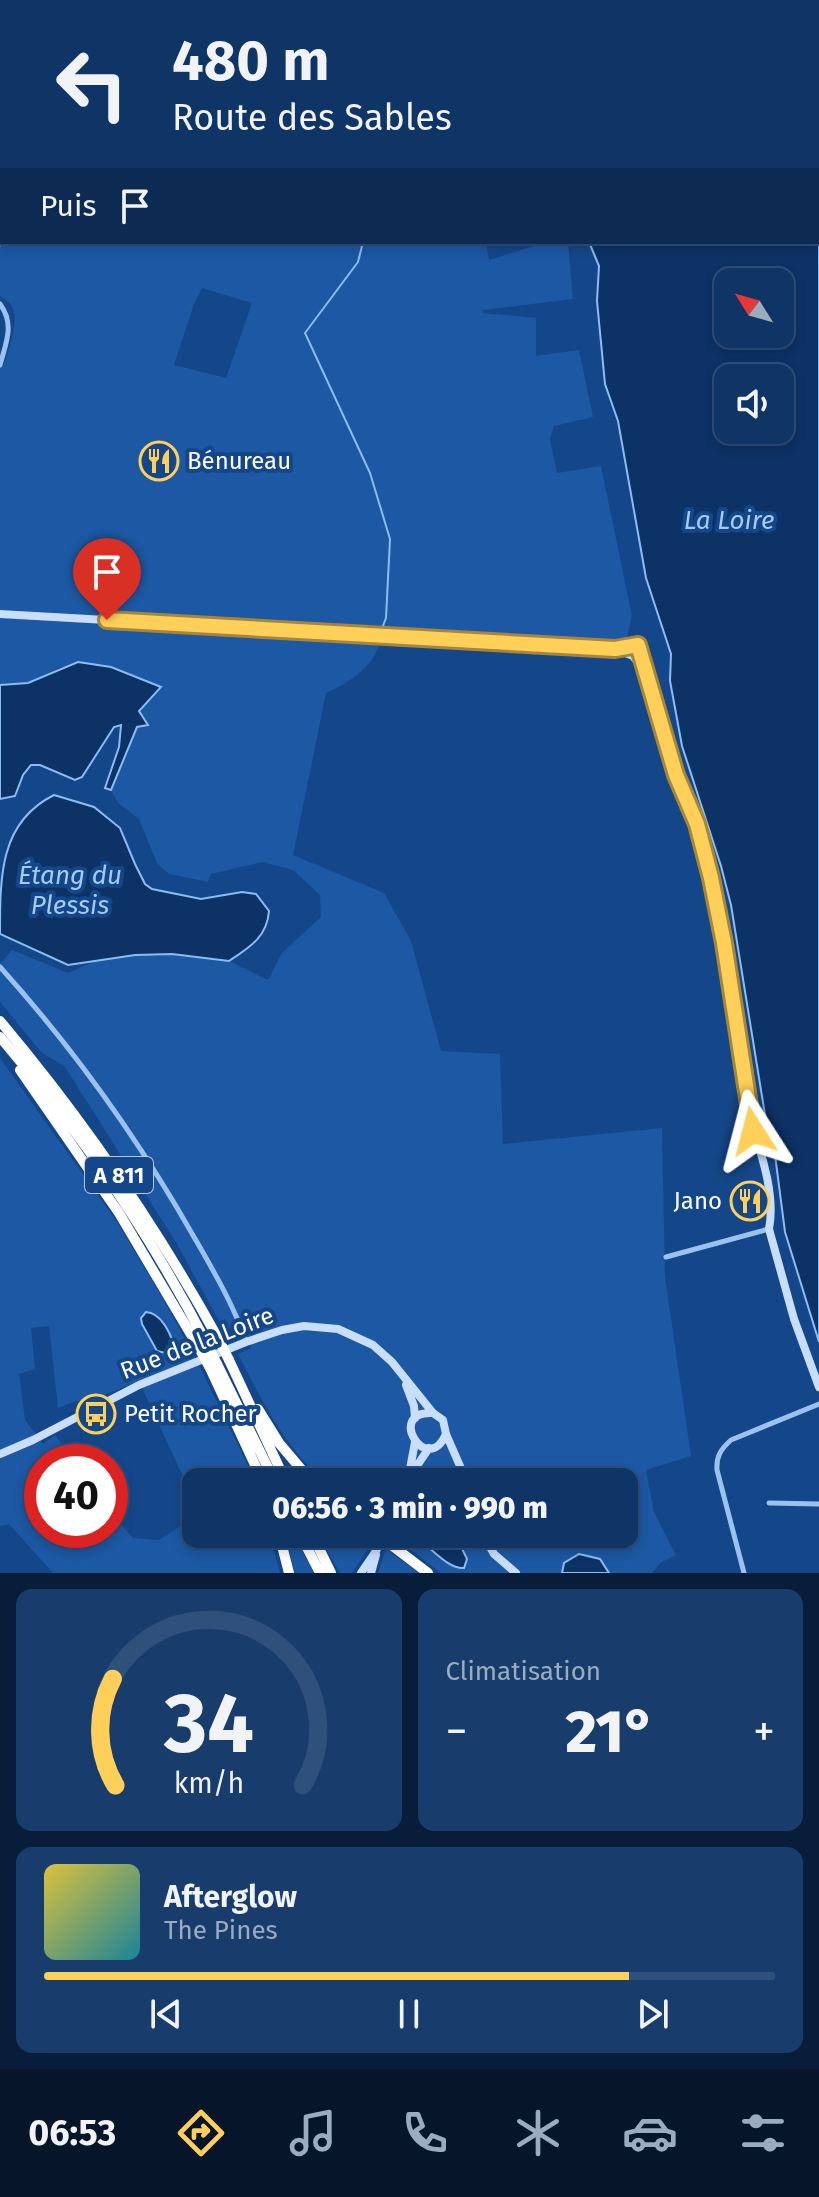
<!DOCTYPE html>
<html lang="fr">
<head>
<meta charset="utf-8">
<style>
  :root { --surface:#0f3567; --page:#183d6d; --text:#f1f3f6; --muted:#9babc0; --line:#2f507b; --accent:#ffd059 }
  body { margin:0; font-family:"Fira Sans",sans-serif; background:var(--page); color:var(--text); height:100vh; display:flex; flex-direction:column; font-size:30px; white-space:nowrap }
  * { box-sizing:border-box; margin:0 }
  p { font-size:26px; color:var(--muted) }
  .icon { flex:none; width:44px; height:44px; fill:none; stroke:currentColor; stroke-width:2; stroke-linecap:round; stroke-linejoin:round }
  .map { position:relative; height:1573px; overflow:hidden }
  .panel { display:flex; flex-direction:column; gap:16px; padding:16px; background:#081d39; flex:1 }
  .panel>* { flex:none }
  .banner { position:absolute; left:0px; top:0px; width:820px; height:244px; box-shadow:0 4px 12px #0003,0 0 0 2px var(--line); background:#0f3567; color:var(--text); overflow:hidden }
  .needle { width:52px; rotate:307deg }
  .buttons { position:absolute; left:714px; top:268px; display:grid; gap:16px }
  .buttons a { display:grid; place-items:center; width:80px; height:80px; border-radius:16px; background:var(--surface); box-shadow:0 4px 12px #0003,0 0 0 2px var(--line); font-size:40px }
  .speed { position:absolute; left:24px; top:1444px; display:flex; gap:16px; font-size:40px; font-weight:700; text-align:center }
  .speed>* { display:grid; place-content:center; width:104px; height:104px; border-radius:50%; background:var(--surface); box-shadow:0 4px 12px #0003,0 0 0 2px var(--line); line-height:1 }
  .speed .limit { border:12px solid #d22; background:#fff; color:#111 }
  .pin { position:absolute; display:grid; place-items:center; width:68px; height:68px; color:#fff; margin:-82px -34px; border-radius:50% 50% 50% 0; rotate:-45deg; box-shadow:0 0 8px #0007 }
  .pin .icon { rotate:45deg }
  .me { position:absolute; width:88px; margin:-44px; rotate:351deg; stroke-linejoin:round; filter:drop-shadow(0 0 6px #0008) }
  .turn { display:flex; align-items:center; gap:28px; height:168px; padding:0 40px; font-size:36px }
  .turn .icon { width:104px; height:104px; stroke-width:2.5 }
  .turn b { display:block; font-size:56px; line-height:68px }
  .then { display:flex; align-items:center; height:76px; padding:0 40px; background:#0003; gap:16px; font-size:30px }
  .big { font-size:60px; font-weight:800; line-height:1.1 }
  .panel .card { flex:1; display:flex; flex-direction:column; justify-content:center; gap:12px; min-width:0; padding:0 28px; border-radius:16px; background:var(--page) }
  .panel .dial { align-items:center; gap:0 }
  .dial svg { height:208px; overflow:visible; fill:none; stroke:var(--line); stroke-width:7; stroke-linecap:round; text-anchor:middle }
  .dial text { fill:var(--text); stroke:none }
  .song { display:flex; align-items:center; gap:24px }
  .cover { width:96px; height:96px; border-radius:12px; background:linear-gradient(135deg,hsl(50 70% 55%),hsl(190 70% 35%)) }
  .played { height:8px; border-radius:4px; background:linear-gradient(90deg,var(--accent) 80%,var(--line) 80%) }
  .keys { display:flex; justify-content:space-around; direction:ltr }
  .heat { display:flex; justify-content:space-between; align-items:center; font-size:44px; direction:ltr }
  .panel .tiles { flex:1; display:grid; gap:16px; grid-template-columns:1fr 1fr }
  .card:last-child { grid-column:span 2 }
  .trip { position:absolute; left:182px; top:1468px; width:456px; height:80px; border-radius:16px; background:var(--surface); box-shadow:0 4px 12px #0003,0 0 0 2px var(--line); font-weight:800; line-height:80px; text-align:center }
  .tabs { display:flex; height:128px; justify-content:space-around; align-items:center; background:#061529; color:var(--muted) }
  .tabs .icon { width:56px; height:56px }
  .tabs .active { color:var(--accent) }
  .tabs b { font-size:36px; color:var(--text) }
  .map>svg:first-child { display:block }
</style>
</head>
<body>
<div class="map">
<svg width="819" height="1573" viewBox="0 0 819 1573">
  <rect width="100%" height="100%" fill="#144789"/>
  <!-- green -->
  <path fill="#1c58a3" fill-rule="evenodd" d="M 44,0 L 528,0 L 528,2 L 44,2 Z
    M 0,201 L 2,242 L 486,242 L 489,260 L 547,242 L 568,242 L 573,299 L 483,310 L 483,313 L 536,318 L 536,356 L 579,350 L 593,417 L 554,426 L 550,439 L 557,473 L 601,466 L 632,616 L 626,641 L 611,655 L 379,646 C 370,669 349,683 326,693 L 293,855 L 384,893 L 411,941 L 441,1051 L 500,1054 L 503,1144 L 662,1128 L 665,1277 L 691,1456 L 646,1470 L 654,1512 L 676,1555 L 660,1563 L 652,1573 L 609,1573 L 606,1566 L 561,1569 L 562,1573 L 441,1573 L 390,1534 L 624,1534 L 624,1482 L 325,1482 C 285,1448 261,1399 238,1354 L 251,1348 L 247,1335 L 230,1341 L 177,1244 L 65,1067 L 41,1052 L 0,1002 L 0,964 L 12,950 L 68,973 L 93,962 L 135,955 L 172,954 L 229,961 L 268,980 L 282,953 L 321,917 L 320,895 L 293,870 L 263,862 L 211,874 L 208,882 L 169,874 L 157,863 L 139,819 L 118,803 L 111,790 L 137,726 L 139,711 L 160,686 L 111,667 L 60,667 L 28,683 L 0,685 L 0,366 L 3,366 C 8,352 21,318 11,305 C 9,301 4,299 0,296 ZM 202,288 L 252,303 L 226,378 L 174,365 L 194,304 Z
    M 0,1058 L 117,1222 L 162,1297 L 195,1357 L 256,1482 L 196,1482 L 196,1505 L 139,1381 L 89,1401 L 76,1401 L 58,1408 L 49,1326 L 31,1328 L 35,1369 L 19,1374 L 25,1420 L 43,1444 L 55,1435 L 75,1462 L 42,1462 L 42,1530 L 110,1530 L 110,1512 L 133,1538 L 159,1540 L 196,1516 L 196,1534 L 269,1534 L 280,1573 L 53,1573 L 9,1524 L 0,1526 Z
    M 285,1534 L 293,1534 L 314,1573 L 295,1573 Z
    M 318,1534 L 369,1534 L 375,1539 L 352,1573 L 340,1573 Z
    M 386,1549 L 419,1573 L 378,1573 Z"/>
  <!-- water -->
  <path fill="#0c3266" stroke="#8cbcf3" stroke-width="2" fill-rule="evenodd" d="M 718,0 L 819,0 L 819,1342 L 785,1232 L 774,1147 L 766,1121 L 731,905 L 721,866 L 682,746 L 670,681 L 671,654 L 646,578 L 618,421 L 605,384 L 597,301 L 599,266 L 589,242 L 818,242 L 818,2 L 717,2 ZM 780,282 L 780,334 L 728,334 L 728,282 ZM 728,378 L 780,378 L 780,430 L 728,430 Z
    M 78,662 L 111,667 L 161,687 L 139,711 L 148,725 L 137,727 L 111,790 L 105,788 L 119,747 L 121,725 L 114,727 L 82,777 L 75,780 L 40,765 L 31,765 L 23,775 L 15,796 L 0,799 L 0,685 L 28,683 Z
    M 54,795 L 94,807 L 120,828 L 135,864 L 145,884 L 152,889 L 201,899 L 242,892 L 256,894 L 269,911 C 267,937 250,947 229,961 L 172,954 L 135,955 L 68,965 L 0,934 C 0,875 0,822 54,795 Z
    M 146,1312 C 161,1313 170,1332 174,1346 L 170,1354 L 157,1351 L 142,1324 L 141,1318 Z
    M 421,1534 L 455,1534 L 467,1559 L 464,1568 C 449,1569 434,1551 422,1542 Z
    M 579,1554 L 600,1559 L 609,1573 L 562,1573 L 564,1563 Z"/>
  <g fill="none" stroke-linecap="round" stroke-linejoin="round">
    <!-- stream -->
    <path stroke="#8cbcf3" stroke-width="2" d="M 231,0 L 235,2
      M 363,242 L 358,262 L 305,333 L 370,473 L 390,539 L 386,618 L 381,631"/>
    <!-- street -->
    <path stroke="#9bc1f0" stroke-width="5" d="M 52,0 L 53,2
      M 0,244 L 2,240
      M 0,304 C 15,324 6,343 0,365
      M 0,967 C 74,1049 139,1140 194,1237 C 213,1270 233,1304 246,1341
      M 666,1257 L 769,1229
      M 769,1503 L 819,1504
      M 744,1573 L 717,1470 C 716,1456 721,1449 731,1440 L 819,1404"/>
    <!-- secondary -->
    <path stroke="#c8defb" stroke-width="8" d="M 0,614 L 615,649 L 629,647
      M 629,647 L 635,644 L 640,648 L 676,775 L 697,824 L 711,878 L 724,943 L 753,1131 C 764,1159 775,1199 769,1229 L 794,1319 L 819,1387
      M 616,649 L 633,656 L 642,668
      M 406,1385 L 414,1406 L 415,1418
      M 433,1413 C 385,1410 427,1478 446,1434
      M 0,1454 L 33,1440 L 139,1385 L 246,1342 L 282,1330 L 304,1326 L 338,1329 L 373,1345 L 392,1362 L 433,1413 L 443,1420 L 446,1434 L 467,1482
      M 410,1469 L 415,1442
      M 406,1482 L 429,1448
      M 483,1534 L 494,1554 L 516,1573
      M 361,1573 L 376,1551 L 383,1536
      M 371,1573 L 376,1555"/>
    <!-- highway -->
    <path stroke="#fff" stroke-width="10" d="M 0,1021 C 84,1121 157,1227 220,1342
      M 0,1037 C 81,1132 151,1235 208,1346
      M 20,1070 L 119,1213 L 199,1348
      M 229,1360 L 286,1482
      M 217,1364 L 275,1482
      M 209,1366 L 263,1482
      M 258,1409 L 279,1443 L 312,1482
      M 279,1534 L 289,1573
      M 300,1534 L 320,1573
      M 312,1534 L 331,1573
      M 394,1547 L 428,1573"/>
    <!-- highway-bridge -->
    <path stroke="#fff" stroke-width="10" d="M 220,1342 L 229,1360
      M 208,1346 L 217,1364
      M 199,1348 L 209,1366
      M 377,1534 L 394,1547"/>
  </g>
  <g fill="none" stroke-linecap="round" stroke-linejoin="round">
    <defs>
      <path id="route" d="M 107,620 L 615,649 L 638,645 L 676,775 L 697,824 L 711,878 L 724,943 L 753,1131"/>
    </defs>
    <!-- route casing -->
    <use href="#route" stroke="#a6873a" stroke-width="20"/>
    <!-- route -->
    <use href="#route" stroke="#ffd059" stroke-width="14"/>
  </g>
  <!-- icons -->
  <defs>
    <symbol id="restaurant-ring" viewBox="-11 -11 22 22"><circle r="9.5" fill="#144789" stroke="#ffd059" stroke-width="1.5"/><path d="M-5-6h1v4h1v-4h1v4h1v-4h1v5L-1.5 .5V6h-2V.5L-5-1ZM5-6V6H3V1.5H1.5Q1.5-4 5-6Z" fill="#ffd059"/></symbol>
    <symbol id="bus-ring" viewBox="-11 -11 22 22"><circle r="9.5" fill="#144789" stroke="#ffd059" stroke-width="1.5"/><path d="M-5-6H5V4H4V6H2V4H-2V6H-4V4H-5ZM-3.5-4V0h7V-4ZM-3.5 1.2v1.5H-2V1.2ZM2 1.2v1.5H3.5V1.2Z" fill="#ffd059"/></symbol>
  </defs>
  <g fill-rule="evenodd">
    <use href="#restaurant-ring" x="137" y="439" width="44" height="44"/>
    <use href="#restaurant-ring" x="728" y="1179" width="44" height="44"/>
    <use href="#bus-ring" x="74" y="1392" width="44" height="44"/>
  </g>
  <g text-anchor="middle" stroke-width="8" stroke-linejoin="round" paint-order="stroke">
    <!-- shield labels -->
    <rect fill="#144789" stroke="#b8c8dc" stroke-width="2" x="85" y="1157" width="68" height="36" rx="6"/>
    <g font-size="22" font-weight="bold" fill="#fff">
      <text x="119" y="1183">A 811</text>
    </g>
    <!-- poi labels -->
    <g font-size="24" fill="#fff" stroke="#144789" text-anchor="start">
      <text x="187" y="469">Bénureau</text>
      <text x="722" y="1209" text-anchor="end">Jano</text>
      <text x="124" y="1422">Petit Rocher</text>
    </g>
    <!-- street labels -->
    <g font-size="24" fill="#fff" stroke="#144789">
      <text transform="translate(197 1343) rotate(-21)" y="8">Rue de la Loire</text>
    </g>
    <!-- water labels -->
    <g font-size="26" font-style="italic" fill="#a6cbf7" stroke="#144789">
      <text x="729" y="529">La Loire</text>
      <text x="70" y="884">Étang du<tspan x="70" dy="30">Plessis</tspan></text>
    </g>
  </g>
</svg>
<div class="buttons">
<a><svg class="needle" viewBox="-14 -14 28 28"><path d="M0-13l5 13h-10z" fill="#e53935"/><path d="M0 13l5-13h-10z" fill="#9babc0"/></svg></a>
<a><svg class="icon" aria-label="sound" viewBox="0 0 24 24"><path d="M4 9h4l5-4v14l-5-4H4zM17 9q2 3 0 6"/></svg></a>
</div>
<div class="speed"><div class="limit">40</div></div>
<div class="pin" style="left:107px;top:620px;background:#d93025"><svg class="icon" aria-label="arrive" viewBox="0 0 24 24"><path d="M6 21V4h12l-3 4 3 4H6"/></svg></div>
<svg class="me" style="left:753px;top:1131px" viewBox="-20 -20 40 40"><path d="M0-17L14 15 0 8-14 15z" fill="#ffd059" stroke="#fff" stroke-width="4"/></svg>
<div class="trip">06:56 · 3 min · 990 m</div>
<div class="banner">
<div class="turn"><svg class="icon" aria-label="left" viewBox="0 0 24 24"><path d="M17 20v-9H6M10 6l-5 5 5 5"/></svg><div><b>480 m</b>Route des Sables</div></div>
<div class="then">Puis<svg class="icon" aria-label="arrive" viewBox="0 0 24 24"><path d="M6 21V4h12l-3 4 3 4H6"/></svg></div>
</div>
</div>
<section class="panel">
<div class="tiles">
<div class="card dial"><svg viewBox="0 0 100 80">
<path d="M14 69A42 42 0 1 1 86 69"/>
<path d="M14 69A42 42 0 0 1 13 28" stroke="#ffd059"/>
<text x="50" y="56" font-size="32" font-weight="700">34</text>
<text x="50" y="72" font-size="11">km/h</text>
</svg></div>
<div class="card"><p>Climatisation</p>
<div class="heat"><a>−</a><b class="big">21°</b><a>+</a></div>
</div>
<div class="card">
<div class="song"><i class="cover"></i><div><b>Afterglow</b><p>The Pines</p></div></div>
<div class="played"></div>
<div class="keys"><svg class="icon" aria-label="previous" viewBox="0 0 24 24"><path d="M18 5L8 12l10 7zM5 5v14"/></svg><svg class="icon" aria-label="pause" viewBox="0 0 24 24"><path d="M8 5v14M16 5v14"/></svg><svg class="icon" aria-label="next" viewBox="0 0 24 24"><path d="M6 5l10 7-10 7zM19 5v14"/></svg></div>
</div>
</div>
</section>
<nav class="tabs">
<b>06:53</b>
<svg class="icon active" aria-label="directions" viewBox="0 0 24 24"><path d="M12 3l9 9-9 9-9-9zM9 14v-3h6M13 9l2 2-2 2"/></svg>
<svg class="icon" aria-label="music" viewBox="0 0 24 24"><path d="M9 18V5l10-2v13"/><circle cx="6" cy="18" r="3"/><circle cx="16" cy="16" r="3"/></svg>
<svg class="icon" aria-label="phone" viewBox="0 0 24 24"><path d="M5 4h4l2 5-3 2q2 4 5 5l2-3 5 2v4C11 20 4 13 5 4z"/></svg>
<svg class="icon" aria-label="climate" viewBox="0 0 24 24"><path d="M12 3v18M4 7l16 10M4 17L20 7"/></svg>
<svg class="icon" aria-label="car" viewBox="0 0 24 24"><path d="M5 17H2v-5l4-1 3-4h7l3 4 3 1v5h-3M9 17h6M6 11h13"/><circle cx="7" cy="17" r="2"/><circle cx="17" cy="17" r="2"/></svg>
<svg class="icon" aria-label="filters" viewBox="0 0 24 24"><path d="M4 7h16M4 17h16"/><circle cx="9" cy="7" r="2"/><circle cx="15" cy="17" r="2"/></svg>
</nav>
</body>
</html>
